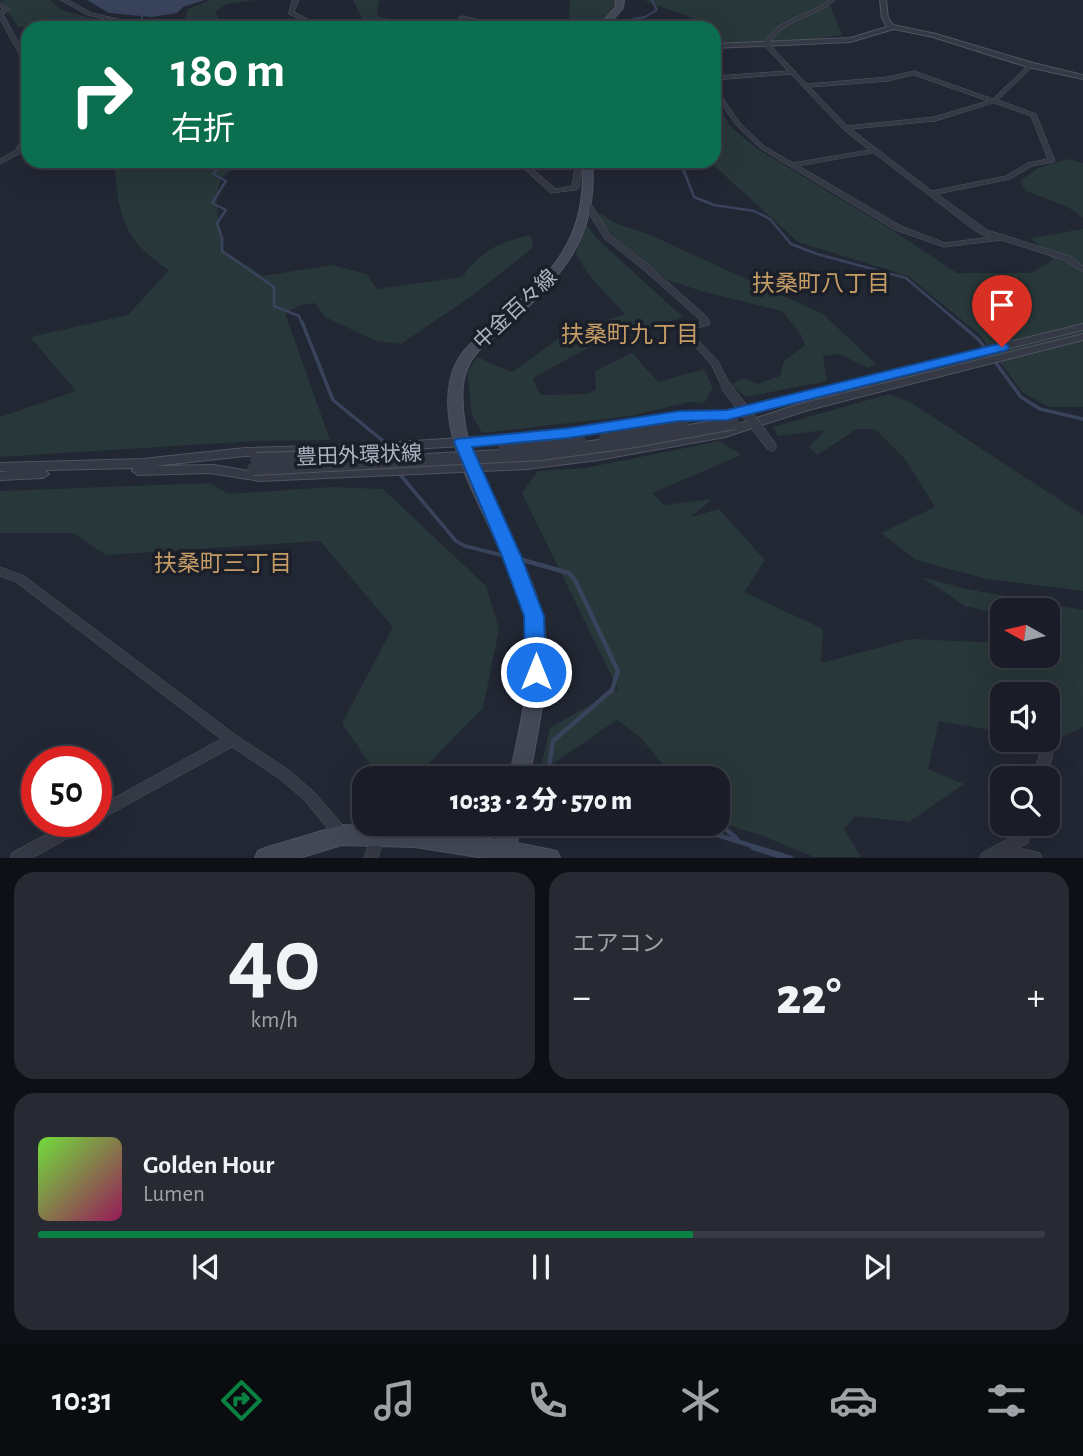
<!DOCTYPE html>
<html lang="ja">
<head>
<meta charset="utf-8">
<style>
  :root { --surface:#1a1d27; --page:#272a33; --text:#f1f3f6; --muted:#9fa2a7; --line:#383b44; --accent:#0b8043 }
  body { margin:0; font-family:"Alegreya Sans","Noto Sans JP",sans-serif; background:var(--page); color:var(--text); height:100vh; display:flex; flex-direction:column; font-size:26px; white-space:nowrap }
  * { box-sizing:border-box; margin:0 }
  p { font-size:23px; color:var(--muted) }
  .icon { flex:none; width:38px; height:38px; fill:none; stroke:currentColor; stroke-width:2; stroke-linecap:round; stroke-linejoin:round }
  .map { position:relative; height:858px; overflow:hidden }
  .sheet { display:flex; flex-direction:column; gap:14px; padding:14px; background:#0e1015; flex:1 }
  .sheet>* { flex:none }
  .guide { position:absolute; left:21px; top:21px; width:700px; height:147px; border-radius:21px; box-shadow:0 7px 28px #0002,0 0 0 2px var(--line); background:#0b6e4f; color:#fff; overflow:hidden }
  .needle { width:46px; rotate:278deg }
  .controls { position:absolute; left:990px; top:598px; display:grid; gap:14px }
  .controls a { display:grid; place-items:center; width:70px; height:70px; border-radius:14px; background:var(--surface); box-shadow:0 7px 28px #0002,0 0 0 2px var(--line); font-size:35px }
  .speed { position:absolute; left:21px; top:746px; display:flex; gap:14px; font-size:35px; font-weight:700; text-align:center }
  .speed>* { display:grid; place-content:center; width:91px; height:91px; border-radius:50%; background:var(--surface); box-shadow:0 7px 28px #0002,0 0 0 2px var(--line); line-height:1 }
  .speed .limit { border:10px solid #d22; background:#fff; color:#111 }
  .pin { position:absolute; display:grid; place-items:center; width:60px; height:60px; color:#fff; margin:-72px -30px; border-radius:50% 50% 50% 0; rotate:-45deg; box-shadow:0 0 7px #0007 }
  .pin .icon { rotate:45deg }
  .me { position:absolute; width:77px; margin:-38px; rotate:0deg; stroke-linejoin:round; filter:drop-shadow(0 0 5px #0008) }
  .turn { display:flex; align-items:center; gap:24px; height:147px; padding:0 35px; font-size:32px }
  .turn .icon { width:91px; height:91px; stroke-width:2.5 }
  .turn b { display:block; font-size:49px; line-height:60px }
  .big { font-size:52px; font-weight:800; line-height:1.1 }
  .sheet .card { flex:1; display:flex; flex-direction:column; justify-content:center; gap:10px; min-width:0; padding:0 24px; border-radius:21px; background:var(--page) }
  .sheet .dial { align-items:center; gap:0 }
  .dial b { font-size:91px; line-height:1 }
  .song { display:flex; align-items:center; gap:21px }
  .cover { width:84px; height:84px; border-radius:10px; background:linear-gradient(135deg,hsl(100 70% 55%),hsl(330 70% 35%)) }
  .played { height:7px; border-radius:4px; background:linear-gradient(90deg,var(--accent) 65%,var(--line) 65%) }
  .keys { display:flex; justify-content:space-around; direction:ltr }
  .heat { display:flex; justify-content:space-between; align-items:center; font-size:38px; direction:ltr }
  .sheet .tiles { flex:1; display:grid; gap:14px; grid-template-columns:1fr 1fr }
  .card:last-child { grid-column:span 2 }
  .trip { position:absolute; left:352px; top:766px; width:378px; height:70px; border-radius:21px; background:var(--surface); box-shadow:0 7px 28px #0002,0 0 0 2px var(--line); font-weight:800; line-height:70px; text-align:center }
  .menu { display:flex; height:112px; justify-content:space-around; align-items:center; background:#0a0c10; color:var(--muted) }
  .menu .icon { width:49px; height:49px }
  .menu .on { color:var(--accent) }
  .menu b { font-size:32px; color:var(--text) }
  .map>svg:first-child { display:block }
</style>
</head>
<body>
<div class="map">
<svg width="1083" height="858" viewBox="0 0 1083 858">
  <rect width="100%" height="100%" fill="#222734"/>
  <!-- green -->
  <path fill="#283739" d="M 1,0 L 50,0 L 61,10 L 108,23 L 83,28 L 18,27 Z
    M 210,0 L 255,0 L 227,4 L 215,11 L 223,28 L 181,28 L 188,9 Z
    M 353,0 L 379,0 L 377,16 L 432,28 L 384,28 L 364,22 Z
    M 570,0 L 615,0 C 615,12 603,20 595,28 L 568,28 Z
    M 645,0 L 828,0 L 842,35 L 802,41 L 714,43 L 714,28 L 701,28 C 690,10 662,11 645,0 Z
    M 714,99 L 730,126 L 756,148 L 892,230 L 957,273 L 1031,273 L 1053,260 L 1031,238 L 1083,229 L 1083,407 L 1049,407 L 1022,392 L 979,334 L 908,276 L 798,242 L 709,161 L 714,161 Z
    M 1069,159 L 1083,163 L 1083,218 L 1068,207 L 1026,191 L 1020,181 L 1038,168 Z
    M 128,161 L 289,161 C 271,165 252,165 234,170 C 205,178 221,230 224,251 L 263,276 L 332,265 L 366,274 L 377,289 L 462,277 C 484,249 497,243 531,235 L 533,248 L 473,295 L 401,344 L 376,341 L 325,317 L 315,303 L 300,305 L 285,313 L 330,440 L 257,441 L 0,457 L 0,417 L 76,391 L 30,337 L 128,315 L 169,270 C 125,241 119,220 115,169 Z
    M 600,213 L 615,223 L 648,234 L 823,314 L 876,364 L 867,368 L 840,354 L 823,356 L 827,381 L 745,397 L 732,384 L 744,378 L 757,384 L 780,376 L 784,361 L 805,345 L 800,333 L 782,311 L 704,292 L 668,280 L 614,236 L 599,218 Z
    M 583,220 L 596,238 L 683,317 L 590,347 L 533,378 L 540,395 L 588,394 L 596,389 L 595,371 L 632,353 L 658,382 L 704,369 L 713,388 L 704,403 L 689,402 L 631,416 L 482,433 L 472,415 L 467,372 L 477,357 L 512,372 L 565,334 L 625,314 L 592,279 L 576,255 Z
    M 889,394 L 910,402 L 1083,515 L 1083,591 L 987,579 L 916,560 L 881,533 L 935,507 L 905,459 L 875,429 L 857,429 L 817,455 L 809,447 L 826,430 L 778,436 L 773,427 Z
    M 720,441 L 741,455 L 652,493 L 664,505 L 712,499 L 691,517 L 719,509 L 765,560 L 744,592 L 823,629 L 821,663 L 911,639 L 1003,643 L 1003,656 L 1048,656 L 1048,611 L 1003,611 L 1003,615 L 965,606 L 922,577 L 966,589 L 1083,610 L 1083,727 L 1047,744 L 1034,740 L 1048,740 L 1048,695 L 1003,695 L 1003,732 L 939,721 L 928,769 L 964,784 L 909,822 L 855,816 L 844,829 L 861,857 L 814,857 L 760,835 L 718,822 L 718,779 L 650,779 L 664,766 L 641,738 L 617,720 L 544,770 L 542,779 L 538,779 L 550,728 L 618,689 L 522,493 L 538,471 L 585,468 Z
    M 210,483 L 228,494 L 332,487 L 383,489 L 486,586 L 499,629 L 483,708 L 423,769 L 374,770 L 342,723 L 393,627 L 320,541 L 106,555 L 73,533 L 0,533 L 0,491 Z"/>
  <!-- water -->
  <path fill="#39435c" d="M 87,0 L 205,0 L 183,7 L 177,13 L 152,17 L 109,13 Z"/>
  <g fill="none" stroke-linecap="round" stroke-linejoin="round">
    <!-- stream-far3 -->
    <path stroke="#39435c" stroke-width="2" d="M 142,16 L 142,26 L 155,28
      M 622,28 L 623,21 L 645,17 L 657,10 L 652,0"/>
    <!-- stream-far2 -->
    <path stroke="#39435c" stroke-width="2.5" d="M 225,161 L 213,174 L 226,181 L 212,203 L 226,210 L 217,223 L 222,238 L 222,251 L 274,287 L 274,306 L 299,316 L 302,324
      M 680,161 L 694,197 L 714,205 L 754,211 L 770,219 L 791,244 L 817,254 L 906,278 L 960,324"/>
    <!-- stream-far1 -->
    <path stroke="#39435c" stroke-width="3.5" d="M 302,322 L 333,400 L 382,440 L 392,458
      M 958,322 L 979,340 L 1021,397 L 1040,409 L 1083,419
      M 397,471 L 456,541 L 465,546 L 505,556"/>
    <!-- stream -->
    <path stroke="#39435c" stroke-width="4.5" d="M 519,559 L 569,573 L 575,580 L 618,671 L 612,690 L 553,741 L 547,779
      M 718,822 L 737,839
      M 682,824 L 791,858
      M 753,848 L 782,857"/>
    <defs>
      <path id="minor" d="M 61,0 L 68,0 L 92,13 L 126,21 L 127,24 L 124,28 L 118,28 L 119,26 L 98,28 L 121,23 L 88,15 Z
        M 293,0 L 299,0 L 294,12 L 325,28 L 318,28 L 289,14 Z
        M 829,0 L 835,0 C 815,18 782,19 769,44 L 807,84 L 888,77 L 914,71 L 993,99 L 1029,64 L 1033,64 L 1033,66 L 998,100 L 1036,114 L 1055,161 L 1054,162 L 1032,166 L 1010,179 L 937,194 L 987,230 L 1070,256 L 1083,266 L 1083,272 L 1064,260 L 1001,240 L 944,247 L 895,230 L 760,148 L 736,125 L 714,93 L 714,87 L 716,88 L 740,123 L 764,146 L 793,163 L 869,150 L 843,129 L 791,74 L 714,80 L 714,76 L 788,71 L 763,44 C 778,17 806,18 829,0 ZM 914,75 L 988,101 L 934,117 L 847,126 L 810,87 L 888,81 ZM 994,103 L 1031,116 L 1048,159 L 1028,163 L 1006,176 L 932,191 L 851,129 L 935,121 ZM 874,153 L 970,227 L 981,234 L 991,237 L 945,243 L 901,226 L 799,166 Z
        M 0,3 L 10,10 L 3,14 L 28,60 L 28,67 L 25,65 L 0,19 L 0,11 L 3,10 L 0,7 Z
        M 462,16 L 507,26 L 510,28 L 500,28 L 460,19 L 459,18 Z
        M 28,130 L 28,139 L 25,145 L 28,144 L 28,149 L 0,164 L 0,159 L 16,150 L 25,132 Z
        M 516,161 L 523,161 L 556,189 L 572,186 L 576,161 L 582,161 L 579,188 L 575,190 L 551,193 Z
        M 583,201 L 589,201 L 611,235 L 650,266 L 707,317 L 710,323 L 709,325 L 692,329 L 692,334 L 718,361 L 730,385 L 728,387 L 722,387 L 711,364 L 684,334 L 685,326 L 701,322 L 700,320 L 644,270 L 605,239 L 582,203 Z
        M 0,567 L 24,576 L 237,736 L 290,771 L 315,793 L 347,830 L 349,835 L 347,840 L 342,842 L 337,840 L 305,801 L 280,779 L 232,747 L 101,819 L 96,821 L 94,821 L 96,821 L 96,808 L 221,739 L 16,582 L 0,576 Z
        M 1046,748 L 1051,750 L 1053,754 L 1046,779 L 1032,779 L 1041,750 Z
        M 72,821 L 92,821 L 90,826 L 32,858 L 10,858 L 12,853 Z
        M 1019,824 L 1033,824 L 1028,843 L 1019,848 L 1040,853 L 1042,858 L 980,858 L 982,853 L 1017,834 Z
        M 378,829 L 383,831 L 385,836 L 378,858 L 364,858 L 373,831 Z"/>
      <path id="tertiary" d="M 880,0 L 886,0 L 888,18 L 893,25 L 936,34 L 1033,63 L 1083,75 L 1083,79 L 1028,67 L 933,37 L 894,29 L 850,42 L 714,48 L 714,44 L 850,38 L 887,27 L 882,18 Z
        M 1083,324 L 1083,330 L 728,419 L 679,420 L 568,437 L 508,443 L 351,453 L 245,456 L 154,466 L 214,465 L 260,473 L 527,461 L 598,452 L 723,429 L 796,405 L 1083,334 L 1083,340 L 808,410 L 725,437 L 598,460 L 527,469 L 260,481 L 210,473 L 138,475 L 132,471 L 134,468 L 45,470 L 49,474 L 43,478 L 0,480 L 0,472 L 11,471 L 0,471 L 0,463 L 142,459 L 245,448 L 351,445 L 508,435 L 568,429 L 679,412 L 724,411 Z"/>
      <path id="secondary" d="M 616,0 L 624,0 L 623,8 L 605,28 L 597,28 L 615,8 Z
        M 582,161 L 592,161 C 599,235 561,279 509,324 C 488,342 466,355 463,385 C 456,470 523,537 542,615 C 554,668 538,726 529,779 L 509,779 C 520,726 536,670 525,616 C 511,545 435,456 450,382 C 456,351 475,340 497,321 C 551,276 589,237 582,161 Z
        M 500,824 L 520,824 L 517,843 L 557,851 L 560,858 L 484,858 L 415,847 L 342,845 L 299,858 L 255,858 L 258,851 L 265,848 L 342,825 L 415,827 L 497,840 Z"/>
    </defs>
    <!-- minor casing -->
    <use href="#minor" stroke="#4f5460" stroke-width="1"/>
    <!-- tertiary casing -->
    <use href="#tertiary" stroke="#4f5460" stroke-width="2"/>
    <!-- secondary casing -->
    <use href="#secondary" stroke="#4f5460" stroke-width="2"/>
    <!-- minor -->
    <use href="#minor" fill="#353945" fill-rule="evenodd"/>
    <!-- tertiary -->
    <use href="#tertiary" fill="#353945" fill-rule="evenodd"/>
    <!-- secondary -->
    <use href="#secondary" fill="#434857" fill-rule="evenodd"/>
    <defs>
      <path id="minor-bridge" d="M 725,385 L 772,447"/>
      <path id="tertiary-bridge" d="M 605,438 L 683,423
        M 504,448 L 580,441
        M 256,459 L 322,457
        M 253,469 L 541,454 L 629,442 L 734,423"/>
    </defs>
    <!-- minor-bridge casing -->
    <use href="#minor-bridge" stroke="#4f5460" stroke-width="11" stroke-linecap="butt"/>
    <!-- tertiary-bridge casing -->
    <use href="#tertiary-bridge" stroke="#4f5460" stroke-width="14" stroke-linecap="butt"/>
    <!-- minor-bridge -->
    <use href="#minor-bridge" stroke="#353945" stroke-width="10"/>
    <!-- tertiary-bridge -->
    <use href="#tertiary-bridge" stroke="#353945" stroke-width="12"/>
  </g>
  <!-- route -->
  <path fill="#1a73e8" stroke="#114b97" stroke-width="2" d="M 1002,343 L 1007,344 L 1009,347 L 1007,350 L 727,420 L 679,421 L 568,438 L 472,447 L 521,556 L 544,616 L 546,672 L 543,678 L 536,680 L 528,678 L 525,672 L 524,616 L 502,556 L 454,442 L 456,439 L 568,428 L 679,411 L 727,410 Z"/>
  <g text-anchor="middle" stroke-width="7" stroke-linejoin="round" paint-order="stroke">
    <!-- street labels -->
    <g font-size="21" fill="#afb4c2" stroke="#1a1f29">
      <text transform="translate(515 309) rotate(-43)" y="7">中金百々線</text>
      <text transform="translate(359 455) rotate(-2)" y="7">豊田外環状線</text>
    </g>
    <!-- neighbourhood labels -->
    <g font-size="23" fill="#c69c65" stroke="#1a1f29">
      <text x="821" y="291">扶桑町八丁目</text>
      <text x="630" y="342">扶桑町九丁目</text>
      <text x="223" y="571">扶桑町三丁目</text>
    </g>
  </g>
</svg>
<div class="controls">
<a><svg class="needle" viewBox="-14 -14 28 28"><path d="M0-13l5 13h-10z" fill="#e53935"/><path d="M0 13l5-13h-10z" fill="#9fa2a7"/></svg></a>
<a><svg class="icon" aria-label="sound" viewBox="0 0 24 24"><path d="M4 9h4l5-4v14l-5-4H4zM17 9q2 3 0 6"/></svg></a>
<a><svg class="icon" aria-label="search" viewBox="0 0 24 24"><circle cx="10" cy="10" r="6"/><path d="M15 15l6 6"/></svg></a>
</div>
<div class="speed"><div class="limit">50</div></div>
<div class="pin" style="left:1002px;top:347px;background:#d93025"><svg class="icon" aria-label="arrive" viewBox="0 0 24 24"><path d="M6 21V4h12l-3 4 3 4H6"/></svg></div>
<svg class="me" style="left:536px;top:672px" viewBox="-20 -20 40 40"><circle r="17" fill="#1a73e8" stroke="#fff" stroke-width="3"/><path d="M0-11L8 9 0 5-8 9z" fill="#fff"/></svg>
<div class="trip">10:33 · 2 分 · 570 m</div>
<div class="guide">
<div class="turn"><svg class="icon" aria-label="right" viewBox="0 0 24 24"><path d="M7 20v-9h11M14 6l5 5-5 5"/></svg><div><b>180 m</b>右折</div></div>
</div>
</div>
<section class="sheet">
<div class="tiles">
<div class="card dial"><b>40</b><p>km/h</p></div>
<div class="card"><p>エアコン</p>
<div class="heat"><a>−</a><b class="big">22°</b><a>+</a></div>
</div>
<div class="card">
<div class="song"><i class="cover"></i><div><b>Golden Hour</b><p>Lumen</p></div></div>
<div class="played"></div>
<div class="keys"><svg class="icon" aria-label="previous" viewBox="0 0 24 24"><path d="M18 5L8 12l10 7zM5 5v14"/></svg><svg class="icon" aria-label="pause" viewBox="0 0 24 24"><path d="M8 5v14M16 5v14"/></svg><svg class="icon" aria-label="next" viewBox="0 0 24 24"><path d="M6 5l10 7-10 7zM19 5v14"/></svg></div>
</div>
</div>
</section>
<nav class="menu">
<b>10:31</b>
<svg class="icon on" aria-label="directions" viewBox="0 0 24 24"><path d="M12 3l9 9-9 9-9-9zM9 14v-3h6M13 9l2 2-2 2"/></svg>
<svg class="icon" aria-label="music" viewBox="0 0 24 24"><path d="M9 18V5l10-2v13"/><circle cx="6" cy="18" r="3"/><circle cx="16" cy="16" r="3"/></svg>
<svg class="icon" aria-label="phone" viewBox="0 0 24 24"><path d="M5 4h4l2 5-3 2q2 4 5 5l2-3 5 2v4C11 20 4 13 5 4z"/></svg>
<svg class="icon" aria-label="climate" viewBox="0 0 24 24"><path d="M12 3v18M4 7l16 10M4 17L20 7"/></svg>
<svg class="icon" aria-label="car" viewBox="0 0 24 24"><path d="M5 17H2v-5l4-1 3-4h7l3 4 3 1v5h-3M9 17h6M6 11h13"/><circle cx="7" cy="17" r="2"/><circle cx="17" cy="17" r="2"/></svg>
<svg class="icon" aria-label="filters" viewBox="0 0 24 24"><path d="M4 7h16M4 17h16"/><circle cx="9" cy="7" r="2"/><circle cx="15" cy="17" r="2"/></svg>
</nav>
</body>
</html>
